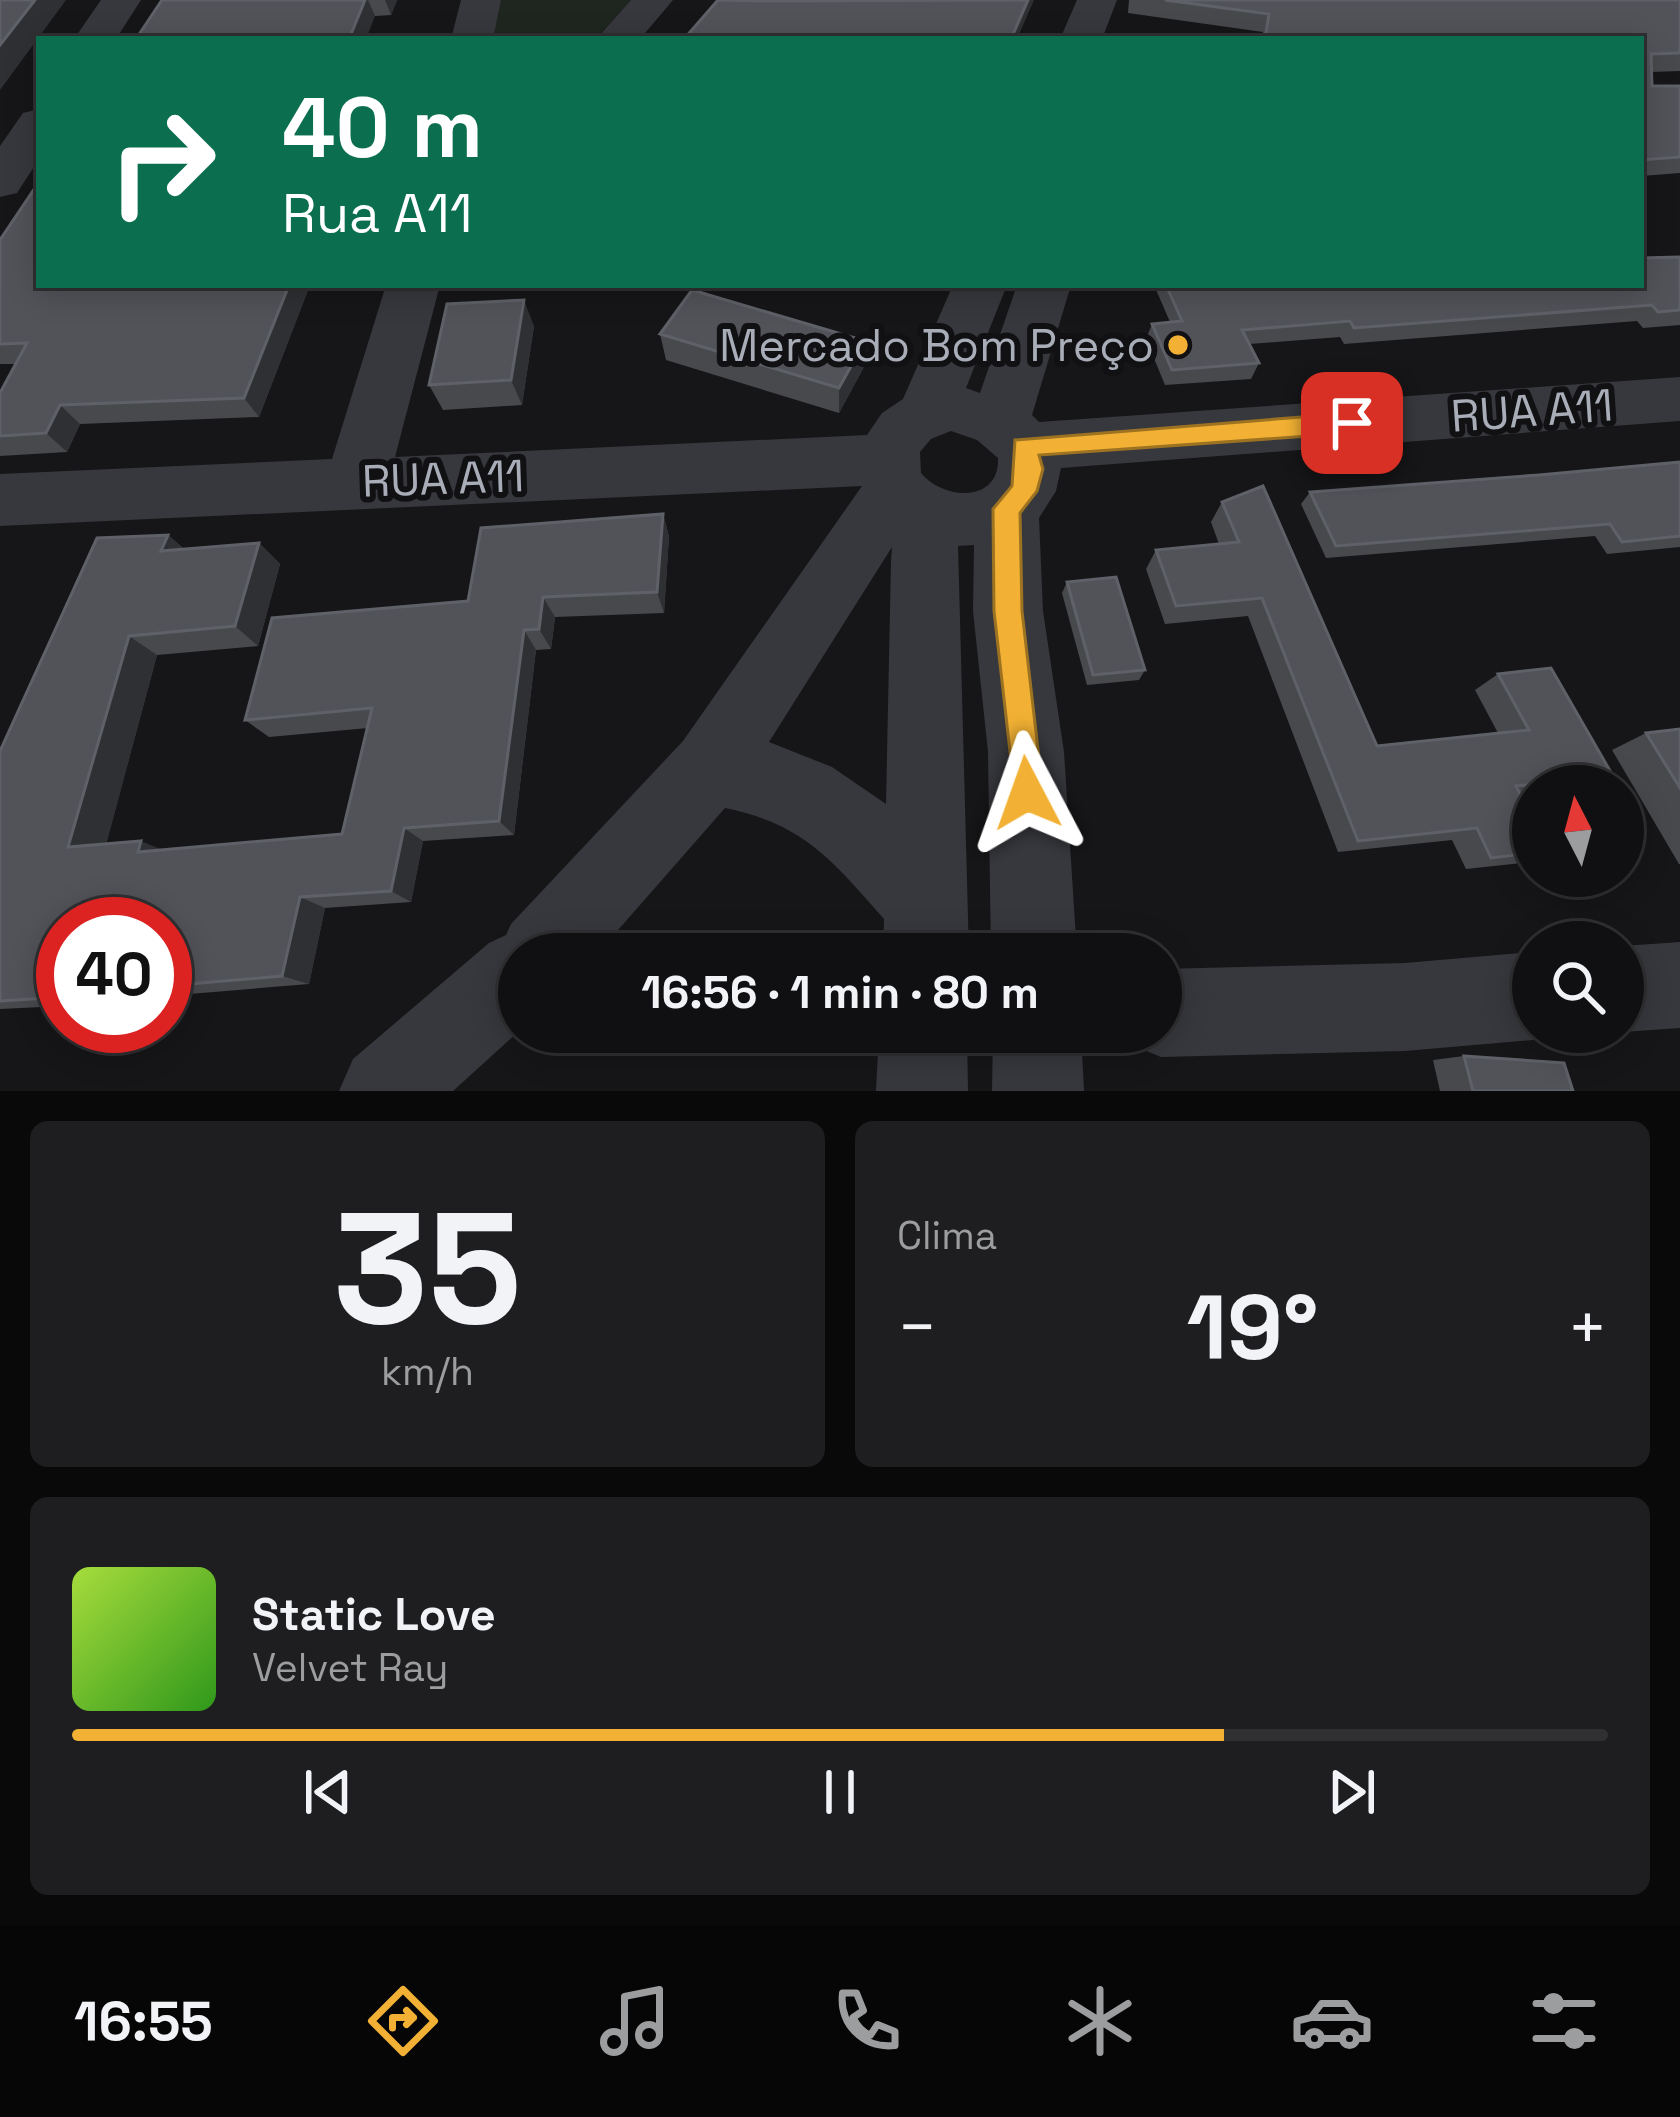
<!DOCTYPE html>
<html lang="pt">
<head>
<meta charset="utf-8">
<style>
  :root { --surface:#101012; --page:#1e1e20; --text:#f1f3f6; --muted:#9c9d9f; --line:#303032; --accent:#f2b134 }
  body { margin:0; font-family:"Space Grotesk",sans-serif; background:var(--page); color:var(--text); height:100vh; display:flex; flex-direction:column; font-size:45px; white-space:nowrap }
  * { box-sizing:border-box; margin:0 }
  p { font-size:39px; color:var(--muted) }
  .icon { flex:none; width:66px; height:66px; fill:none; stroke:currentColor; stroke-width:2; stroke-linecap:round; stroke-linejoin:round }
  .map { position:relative; height:1091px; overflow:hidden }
  .details { display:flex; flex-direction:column; gap:30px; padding:30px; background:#09090a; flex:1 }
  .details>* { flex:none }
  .hud { position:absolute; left:36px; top:36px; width:1608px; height:252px; border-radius:0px; box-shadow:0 6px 30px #0003,0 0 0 3px var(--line); background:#0b6e4f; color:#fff; overflow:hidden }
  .needle { width:78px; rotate:354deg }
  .buttons { position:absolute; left:1512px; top:765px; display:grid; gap:24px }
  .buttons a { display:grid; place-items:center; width:132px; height:132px; border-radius:50%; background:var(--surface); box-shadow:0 6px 30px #0003,0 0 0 3px var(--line); font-size:60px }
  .speed { position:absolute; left:36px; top:897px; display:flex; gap:24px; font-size:60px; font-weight:700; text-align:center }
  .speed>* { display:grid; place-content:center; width:156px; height:156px; border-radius:50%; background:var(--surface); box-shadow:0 6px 30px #0003,0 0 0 3px var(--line); line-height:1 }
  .speed .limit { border:18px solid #d22; background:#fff; color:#111 }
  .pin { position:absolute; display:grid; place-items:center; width:102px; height:102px; color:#fff; margin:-51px; border-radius:24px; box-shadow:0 6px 18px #0006 }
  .me { position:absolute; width:132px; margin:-66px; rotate:356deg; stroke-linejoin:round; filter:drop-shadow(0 0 9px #0008) }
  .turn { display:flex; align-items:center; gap:42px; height:252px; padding:0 48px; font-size:54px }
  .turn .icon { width:156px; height:156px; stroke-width:2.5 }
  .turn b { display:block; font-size:84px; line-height:102px }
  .big { font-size:90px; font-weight:700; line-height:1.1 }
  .details .widget { flex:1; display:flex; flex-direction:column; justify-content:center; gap:18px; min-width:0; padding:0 42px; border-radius:18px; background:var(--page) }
  .details .dial { align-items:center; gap:0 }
  .dial b { font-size:156px; line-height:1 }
  .song { display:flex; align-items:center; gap:36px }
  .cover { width:144px; height:144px; border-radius:18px; background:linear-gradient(135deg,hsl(80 70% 55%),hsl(110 70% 35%)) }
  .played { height:12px; border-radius:6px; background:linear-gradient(90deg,var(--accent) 75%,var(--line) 75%) }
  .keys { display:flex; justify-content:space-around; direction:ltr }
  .heat { display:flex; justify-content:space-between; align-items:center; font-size:66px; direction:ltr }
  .details .tiles { flex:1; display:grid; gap:30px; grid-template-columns:1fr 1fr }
  .widget:last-child { grid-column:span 2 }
  .trip { position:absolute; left:498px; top:933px; width:684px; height:120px; border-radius:60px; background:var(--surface); box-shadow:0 6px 30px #0003,0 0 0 3px var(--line); font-weight:700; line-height:120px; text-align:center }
  .menu { display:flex; height:192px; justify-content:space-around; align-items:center; background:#060607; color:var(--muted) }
  .menu .icon { width:84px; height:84px }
  .menu .selected { color:var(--accent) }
  .menu b { font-size:54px; color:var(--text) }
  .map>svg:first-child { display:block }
</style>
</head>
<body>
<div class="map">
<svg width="1680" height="1091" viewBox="0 0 1680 1091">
  <rect width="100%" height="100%" fill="#161618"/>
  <!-- green -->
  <path fill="#1e261f" d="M 500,0 L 631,0 L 595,39 L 491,39 Z"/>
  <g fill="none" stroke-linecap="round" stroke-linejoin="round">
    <!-- minor -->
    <path fill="#37383d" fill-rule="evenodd" d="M 101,0 L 141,0 L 116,39 L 74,39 Z
      M 461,0 L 501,0 L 493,39 L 451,39 Z
      M 631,0 L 673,0 L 640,39 L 596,39 Z
      M 1077,0 L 1117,0 L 1102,39 L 1060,39 Z
      M 39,109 L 39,159 L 17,193 L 0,197 L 0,146 L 23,113 Z
      M 386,285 L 440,285 L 395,457 L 867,435 L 882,413 L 903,399 L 953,285 L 1007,285 L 966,388 L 980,393 L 1017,285 L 1071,285 L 1032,415 L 1039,422 L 1680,377 L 1680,421 L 1061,468 L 1056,491 L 1039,518 L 1043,611 L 1064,752 L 1077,954 L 991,954 L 988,752 L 973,611 L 974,545 L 958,546 L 969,954 L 883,954 L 884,919 C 832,860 804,824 725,808 L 597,954 L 519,954 L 519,1031 L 453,1091 L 339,1091 L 353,1059 L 489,943 L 506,935 L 511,924 L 683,741 L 862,486 L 0,526 L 0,474 L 332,459 ZM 951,431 L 977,440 L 998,458 C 1000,503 944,501 921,473 L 920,452 L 931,439 ZM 892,547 L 891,561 L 886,804 L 832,767 L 769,742 Z
      M 1680,942 L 1680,1028 L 1623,1032 L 1622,1032 L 1623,946 Z
      M 1533,952 L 1533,1032 L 1551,1032 L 1533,1040 L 1405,1051 L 1161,1057 L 1130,1044 L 1125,1032 L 1161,1032 L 1161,969 L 1405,963 Z
      M 879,1032 L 967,1032 L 968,1091 L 876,1091 Z
      M 993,1032 L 1081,1032 L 1084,1091 L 992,1091 Z"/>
  </g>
  <!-- wall -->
  <path fill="#47494d" d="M 162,0 L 397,0 L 391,15 L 375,16 Z
    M 1129,0 L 1680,0 L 1680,71 L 1651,72 L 1652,86 L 1680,86 L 1680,173 L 1641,176 L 1641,39 L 1261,39 L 1263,32 L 1128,13 Z
    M 0,240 L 39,285 L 310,285 L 259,417 L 80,424 L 67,452 L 0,456 L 0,393 L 16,364 L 0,364 Z
    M 1680,257 L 1680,325 L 1643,328 L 1637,321 L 1344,344 L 1340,337 L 1249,344 L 1259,363 L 1251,379 L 1165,385 L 1146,339 L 1152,324 L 1170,322 L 1154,285 L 1641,285 Z
    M 534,326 L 522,405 L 443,410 L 429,385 Z
    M 660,334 L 865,341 L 864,367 L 839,413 L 666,360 Z
    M 1680,462 L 1680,547 L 1607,554 L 1595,536 L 1326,558 L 1301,504 L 1310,492 L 1539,475 Z
    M 1222,502 L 1377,746 L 1498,733 L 1475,690 L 1498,674 L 1613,776 L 1592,786 L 1533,786 L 1533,795 L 1521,796 L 1533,819 L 1533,858 L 1522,863 L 1466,869 L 1452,840 L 1338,852 L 1248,616 L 1165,624 L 1146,569 L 1156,550 L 1219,544 L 1211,522 Z
    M 663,514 L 669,536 L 664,613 L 555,617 L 551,649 L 536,650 L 514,835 L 423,841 L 411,902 L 325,908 L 309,984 L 165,996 L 165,924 L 63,924 L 63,1006 L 0,1009 L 0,751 L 168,535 L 184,549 L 259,543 L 280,564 L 258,646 L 157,655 L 106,844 L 162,850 L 342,834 L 368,728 L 269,737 L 245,720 L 468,601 Z
    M 1067,582 L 1145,670 L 1139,680 L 1087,685 L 1062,593 Z
    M 1680,729 L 1680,864 L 1679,864 L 1612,750 L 1646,733 Z
    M 1464,1056 L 1573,1091 L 1440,1091 L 1433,1060 Z"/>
  <!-- shaded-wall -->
  <path fill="#2f3033" d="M 35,0 L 66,0 L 0,90 L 0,45 Z
    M 365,0 L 368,0 L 375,16 L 366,39 L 349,39 Z
    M 385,0 L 397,0 L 391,15 Z
    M 1028,0 L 1034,0 L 1017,39 L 1011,39 Z
    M 289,285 L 310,285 L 259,417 L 244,398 Z
    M 524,300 L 534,326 L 522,405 L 511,380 Z
    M 865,341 L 864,367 L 839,413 L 839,388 Z
    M 60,405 L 80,424 L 67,452 L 46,433 Z
    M 663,514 L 669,536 L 664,613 L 657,592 Z
    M 168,535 L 192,557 L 161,551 Z
    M 259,543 L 280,564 L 258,646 L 235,626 Z
    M 543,597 L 555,617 L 551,649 L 539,629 Z
    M 524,630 L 536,650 L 514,835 L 499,821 Z
    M 129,636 L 157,655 L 102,860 L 68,847 Z
    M 404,828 L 423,841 L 411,902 L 391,891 Z
    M 141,841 L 172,854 L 138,852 Z
    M 300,897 L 325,908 L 309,984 L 282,976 Z"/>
  <!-- building -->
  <path fill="#525359" stroke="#5f6168" stroke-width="3" d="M 0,0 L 35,0 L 0,45 Z
    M 162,0 L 365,0 L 349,39 L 136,39 Z
    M 718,0 L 769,1 L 1028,0 L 1011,39 L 684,39 Z
    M 1165,0 L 1680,0 L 1680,53 L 1651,54 L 1652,86 L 1680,86 L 1680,157 L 1641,160 L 1641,39 L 1265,39 L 1269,14 Z
    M 39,182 L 39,285 L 289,285 L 244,398 L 60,405 L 46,433 L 0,436 L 0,393 L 27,343 L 0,344 L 0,240 Z
    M 1680,257 L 1680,310 L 1658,312 L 1652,305 L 1354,328 L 1350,321 L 1242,330 L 1259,363 L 1172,370 L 1152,324 L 1182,321 L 1166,285 L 1641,285 L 1641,258 Z
    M 692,290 L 865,341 L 839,388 L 660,334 Z
    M 524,300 L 511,380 L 429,385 L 447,304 Z
    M 1680,462 L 1680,536 L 1622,542 L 1610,524 L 1336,546 L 1310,492 L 1539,475 Z
    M 1263,486 L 1377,746 L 1529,730 L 1498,674 L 1551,668 L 1613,776 L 1516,786 L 1533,819 L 1533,853 L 1491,858 L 1477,828 L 1358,841 L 1262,598 L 1176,606 L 1156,550 L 1239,542 L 1222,502 Z
    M 663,514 L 657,592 L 543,597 L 539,629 L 524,630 L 499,821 L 404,828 L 391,891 L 300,897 L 282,976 L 165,986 L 165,924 L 63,924 L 63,997 L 0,1001 L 0,751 L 97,538 L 168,535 L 161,551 L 259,543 L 235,626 L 129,636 L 68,847 L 141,841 L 138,852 L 342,834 L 372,708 L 245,720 L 272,618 L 468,601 L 481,528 Z
    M 1116,577 L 1145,670 L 1093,675 L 1067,582 Z
    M 1680,729 L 1680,788 L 1646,733 Z
    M 1464,1056 L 1564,1063 L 1573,1091 L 1473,1091 Z"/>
  <!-- route -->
  <path fill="#f2b134" stroke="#9d7322" stroke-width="3" d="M 1352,413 L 1365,423 L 1352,433 L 1039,455 L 1043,469 L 1037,491 L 1020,513 L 1022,611 L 1043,793 L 1039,804 L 1027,808 L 1016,804 L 994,611 L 993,509 L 1012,486 L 1015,440 Z"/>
  <!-- markers -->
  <circle fill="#f2b134" stroke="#111113" stroke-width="4.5" cx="1178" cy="345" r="12"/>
  <g text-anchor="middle" stroke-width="12" stroke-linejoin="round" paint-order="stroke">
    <!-- poi labels -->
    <g font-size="45" fill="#a8adb8" stroke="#111113" text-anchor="end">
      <text x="1154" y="361">Mercado Bom Preço</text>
    </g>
    <!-- street labels -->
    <g font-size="45" fill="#a8adb8" stroke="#111113">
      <text transform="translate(1532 410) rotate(-4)" y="16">RUA A11</text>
      <text transform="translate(443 478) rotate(-2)" y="16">RUA A11</text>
    </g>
  </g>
</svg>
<div class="buttons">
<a><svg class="needle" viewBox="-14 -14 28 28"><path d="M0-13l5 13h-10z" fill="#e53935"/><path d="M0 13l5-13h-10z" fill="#9c9d9f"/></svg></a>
<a><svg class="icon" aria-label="search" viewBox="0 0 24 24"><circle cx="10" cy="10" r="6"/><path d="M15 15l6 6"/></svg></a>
</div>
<div class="speed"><div class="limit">40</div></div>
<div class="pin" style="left:1352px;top:423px;background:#d93025"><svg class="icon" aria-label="arrive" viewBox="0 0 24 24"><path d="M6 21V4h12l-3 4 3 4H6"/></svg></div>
<svg class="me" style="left:1027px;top:793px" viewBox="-20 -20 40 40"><path d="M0-17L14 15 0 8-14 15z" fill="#f2b134" stroke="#fff" stroke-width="4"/></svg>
<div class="trip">16:56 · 1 min · 80 m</div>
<div class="hud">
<div class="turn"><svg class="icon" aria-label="right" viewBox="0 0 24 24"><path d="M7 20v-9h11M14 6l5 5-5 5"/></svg><div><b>40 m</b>Rua A11</div></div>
</div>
</div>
<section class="details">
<div class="tiles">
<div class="widget dial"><b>35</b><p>km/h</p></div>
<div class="widget"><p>Clima</p>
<div class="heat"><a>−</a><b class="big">19°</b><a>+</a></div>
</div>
<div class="widget">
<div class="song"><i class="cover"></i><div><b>Static Love</b><p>Velvet Ray</p></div></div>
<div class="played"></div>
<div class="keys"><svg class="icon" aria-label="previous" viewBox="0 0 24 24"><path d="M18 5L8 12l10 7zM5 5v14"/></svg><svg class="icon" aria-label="pause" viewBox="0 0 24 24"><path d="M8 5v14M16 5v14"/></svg><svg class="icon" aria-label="next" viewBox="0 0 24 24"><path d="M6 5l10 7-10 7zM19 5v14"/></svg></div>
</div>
</div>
</section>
<nav class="menu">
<b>16:55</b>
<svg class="icon selected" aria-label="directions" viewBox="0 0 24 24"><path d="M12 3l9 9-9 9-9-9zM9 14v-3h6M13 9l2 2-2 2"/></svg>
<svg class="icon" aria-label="music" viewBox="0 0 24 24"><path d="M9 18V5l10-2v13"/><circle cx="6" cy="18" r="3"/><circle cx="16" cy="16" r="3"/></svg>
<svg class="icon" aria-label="phone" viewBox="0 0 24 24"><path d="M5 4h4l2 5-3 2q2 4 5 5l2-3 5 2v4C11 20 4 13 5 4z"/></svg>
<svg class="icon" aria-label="climate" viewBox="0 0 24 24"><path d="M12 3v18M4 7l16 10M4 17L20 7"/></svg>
<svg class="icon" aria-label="car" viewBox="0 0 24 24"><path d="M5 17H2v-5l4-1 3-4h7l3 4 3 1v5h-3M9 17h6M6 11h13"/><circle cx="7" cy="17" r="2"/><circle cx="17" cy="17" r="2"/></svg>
<svg class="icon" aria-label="filters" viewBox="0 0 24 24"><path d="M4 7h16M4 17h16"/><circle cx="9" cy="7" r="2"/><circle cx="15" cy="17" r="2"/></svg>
</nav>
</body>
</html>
